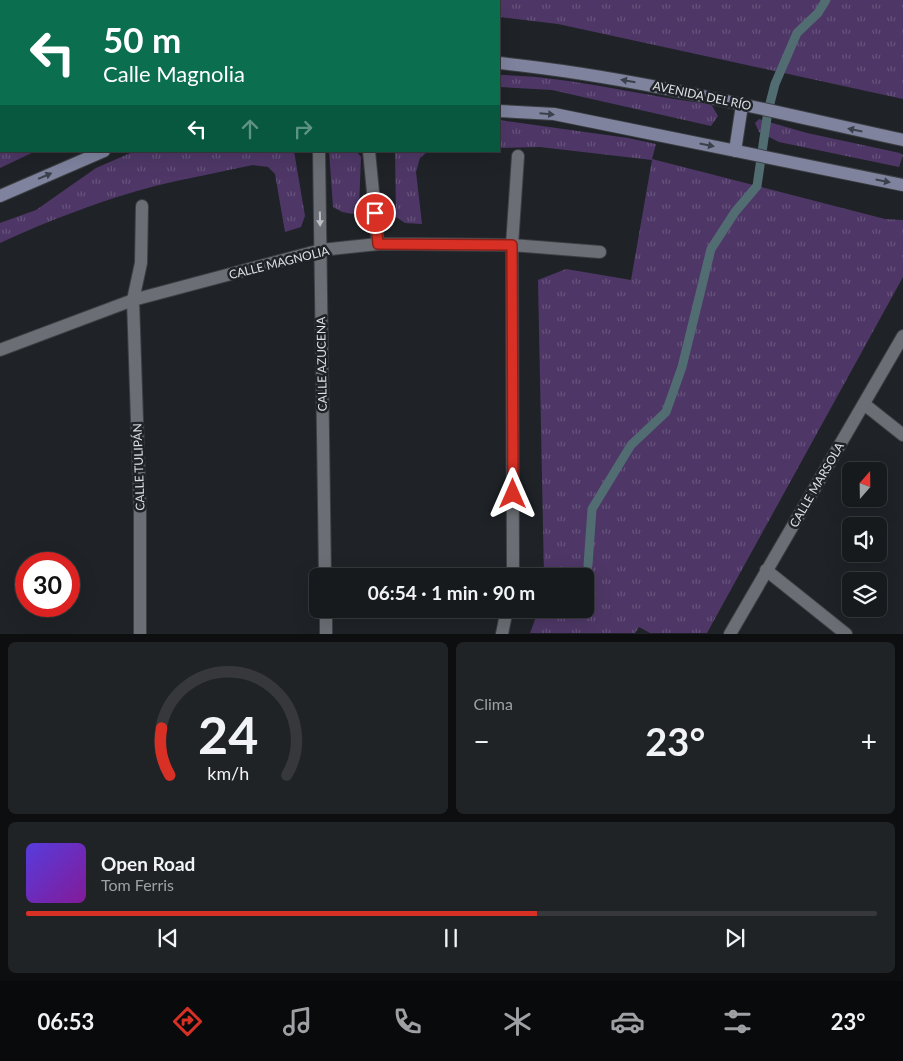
<!DOCTYPE html>
<html lang="es">
<head>
<meta charset="utf-8">
<style>
  :root { --surface:#171a1d; --page:#202326; --text:#f1f3f6; --muted:#9ea1a4; --line:#36383b; --accent:#d93025 }
  body { margin:0; font-family:Lato,sans-serif; background:var(--page); color:var(--text); height:100vh; display:flex; flex-direction:column; font-size:19px; white-space:nowrap }
  * { box-sizing:border-box; margin:0 }
  p { font-size:16px; color:var(--muted) }
  .icon { flex:none; width:28px; height:28px; fill:none; stroke:currentColor; stroke-width:2; stroke-linecap:round; stroke-linejoin:round }
  .map { position:relative; height:634px; overflow:hidden }
  .drawer { display:flex; flex-direction:column; gap:8px; padding:8px; background:#0d0e10; flex:1 }
  .drawer>* { flex:none }
  .top-card { position:absolute; left:0px; top:0px; width:500px; height:152px; box-shadow:0 5px 20px #0002,0 0 0 1px var(--line); background:#0b6e4f; color:#fff; overflow:hidden }
  .needle { width:32px; rotate:20deg }
  .buttons { position:absolute; left:842px; top:462px; display:grid; gap:10px }
  .buttons a { display:grid; place-items:center; width:45px; height:45px; border-radius:8px; background:var(--surface); box-shadow:0 5px 20px #0002,0 0 0 1px var(--line); font-size:25px }
  .speed { position:absolute; left:15px; top:552px; display:flex; gap:10px; font-size:25px; font-weight:700; text-align:center }
  .speed>* { display:grid; place-content:center; width:65px; height:65px; border-radius:50%; background:var(--surface); box-shadow:0 5px 20px #0002,0 0 0 1px var(--line); line-height:1 }
  .speed .limit { border:8px solid #d22; background:#fff; color:#111 }
  .pin { position:absolute; display:grid; place-items:center; width:42px; height:42px; color:#fff; margin:-21px; border:2px solid #fff; border-radius:50%; box-shadow:0 1px 5px #0007 }
  .me { position:absolute; width:55px; margin:-28px; rotate:0deg; stroke-linejoin:round; filter:drop-shadow(0 0 4px #0008) }
  .turn { display:flex; align-items:center; gap:18px; height:105px; padding:0 20px; font-size:22px }
  .turn .icon { width:65px; height:65px; stroke-width:2.5 }
  .turn b { display:block; font-size:35px; line-height:42px }
  .lanes { display:flex; align-items:center; height:48px; padding:0 20px; background:#0003; justify-content:center; gap:25px; direction:ltr }
  .lanes .off { opacity:.35 }
  .big { font-size:38px; font-weight:700; line-height:1.1 }
  .drawer .card { flex:1; display:flex; flex-direction:column; justify-content:center; gap:8px; min-width:0; padding:0 18px; border-radius:8px; background:var(--page) }
  .drawer .dial { align-items:center; gap:0 }
  .dial svg { height:130px; overflow:visible; fill:none; stroke:var(--line); stroke-width:7; stroke-linecap:round; text-anchor:middle }
  .dial text { fill:var(--text); stroke:none }
  .song { display:flex; align-items:center; gap:15px }
  .cover { width:60px; height:60px; border-radius:8px; background:linear-gradient(135deg,hsl(250 70% 55%),hsl(290 70% 35%)) }
  .played { height:5px; border-radius:2px; background:linear-gradient(90deg,var(--accent) 60%,var(--line) 60%) }
  .keys { display:flex; justify-content:space-around; direction:ltr }
  .heat { display:flex; justify-content:space-between; align-items:center; font-size:28px; direction:ltr }
  .drawer .tiles { flex:1; display:grid; gap:8px; grid-template-columns:1fr 1fr }
  .card:last-child { grid-column:span 2 }
  .trip { position:absolute; left:309px; top:568px; width:285px; height:50px; border-radius:8px; background:var(--surface); box-shadow:0 5px 20px #0002,0 0 0 1px var(--line); font-weight:700; line-height:50px; text-align:center }
  .dock { display:flex; height:80px; justify-content:space-around; align-items:center; background:#090a0c; color:var(--muted) }
  .dock .icon { width:35px; height:35px }
  .dock .on { color:var(--accent) }
  .dock b { font-size:22px; color:var(--text) }
  .map>svg:first-child { display:block }
</style>
</head>
<body>
<div class="map">
<svg width="903" height="634" viewBox="0 0 903 634">
  <defs>
    <pattern id="grass-tufts" width="24" height="20" patternUnits="userSpaceOnUse" patternTransform="scale(1.25)"><rect width="24" height="20" fill="#4e3766"/><path d="M3 7l-1-3M5 7V3M7 7l1-3M15 17l-1-3M17 17v-4M19 17l1-3" fill="none" stroke="#67547c"/></pattern>
  </defs>
  <rect width="100%" height="100%" fill="#1f2327"/>
  <!-- grass -->
  <path fill="url(#grass-tufts)" d="M 0,0 L 282,0 L 1,1 L 0,110 Z
    M 393,0 L 903,0 L 903,99 L 558,24 L 499,17 L 499,1 Z
    M 499,75 C 571,76 640,96 711,104 L 718,116 L 711,126 L 552,90 L 499,87 Z
    M 759,119 L 807,133 L 900,153 L 903,155 L 899,167 L 779,142 L 759,132 L 755,123 Z
    M 499,120 L 628,138 L 656,144 L 652,159 L 885,219 L 903,220 L 903,277 L 707,633 L 650,633 L 639,627 L 635,633 L 530,633 L 539,609 L 585,609 L 585,576 L 544,576 L 538,280 L 566,269 L 631,280 L 652,160 L 540,147 L 499,148 Z
    M 0,145 L 1,151 L 36,151 L 0,168 Z
    M 135,151 L 294,151 L 305,216 L 301,227 L 285,232 L 275,174 L 268,167 L 253,165 C 221,172 188,178 155,186 C 102,200 50,220 0,243 L 0,223 L 36,210 L 96,168 Z
    M 356,151 L 361,157 L 359,207 L 353,214 L 342,212 L 333,207 L 329,151 Z
    M 395,151 L 428,151 L 420,158 L 416,172 L 422,224 L 405,223 L 396,217 Z"/>
  <g fill="none" stroke-linecap="round" stroke-linejoin="round">
    <!-- stream -->
    <path stroke="#516d72" stroke-width="9" d="M 2,1 L 9,0
      M 588,565 L 592,509 L 631,445 L 666,412 L 682,367 L 711,249 L 735,212 L 757,186 L 768,111 L 775,84 L 797,33 L 818,13 L 826,0"/>
    <defs>
      <path id="street" d="M 317,0 L 317,1
        M 356,0 L 356,1
        M 319,151 L 325,576
        M 369,151 L 378,244
        M 0,350 L 133,300 L 321,250 L 378,244 L 413,244 L 512,245 L 600,252
        M 864,404 L 903,435
        M 766,570 L 846,634
        M 513,576 L 512,245 L 518,156
        M 326,609 L 326,634
        M 140,634 L 140,510 L 133,300 L 141,263 L 142,206
        M 502,634 L 507,609
        M 730,634 L 903,336"/>
      <path id="secondary" d="M 499,63 C 636,77 769,111 903,140
        M 499,111 L 554,114 L 903,185
        M 0,131 L 1,130
        M 735,151 L 742,105
        M 0,196 L 104,151"/>
    </defs>
    <!-- street casing -->
    <use href="#street" stroke="#3c3f43" stroke-width="14"/>
    <!-- secondary casing -->
    <use href="#secondary" stroke="#3c3f43" stroke-width="14"/>
    <!-- street -->
    <use href="#street" stroke="#6b6f75" stroke-width="12"/>
    <!-- secondary -->
    <use href="#secondary" stroke="#7f839e" stroke-width="12"/>
  </g>
  <!-- one-way arrows -->
  <defs><path id="oneway-solid" d="M-6-.8H1V-3.2L6.5 0L1 3.2V.8H-6Z" transform="scale(1.25)"/></defs>
  <g fill="#3c404b">
    <use href="#oneway-solid" transform="translate(628 81) rotate(-170)"/>
    <use href="#oneway-solid" transform="translate(547 114) rotate(5)"/>
    <use href="#oneway-solid" transform="translate(855 130) rotate(-168)"/>
    <use href="#oneway-solid" transform="translate(707 145) rotate(11)"/>
    <use href="#oneway-solid" transform="translate(45 176) rotate(-23)"/>
    <use href="#oneway-solid" transform="translate(883 181) rotate(11)"/>
  </g>
  <use fill="#bbbec2" href="#oneway-solid" transform="translate(320 219) rotate(89)"/>
  <g fill="none" stroke-linecap="round" stroke-linejoin="round">
    <defs>
      <path id="route" d="M 375,213 L 378,244 L 512,245 L 513,494"/>
    </defs>
    <!-- route casing -->
    <use href="#route" stroke="#8d1f18" stroke-width="12"/>
    <!-- route -->
    <use href="#route" stroke="#d93025" stroke-width="9"/>
  </g>
  <g text-anchor="middle" stroke-width="5" stroke-linejoin="round" paint-order="stroke">
    <!-- street labels -->
    <g font-size="12" fill="#dde0e3" stroke="#1f2327">
      <text transform="translate(702 96) rotate(12)" y="4">AVENIDA DEL RÍO</text>
      <text transform="translate(279 263) rotate(-14)" y="4">CALLE MAGNOLIA</text>
      <text transform="translate(322 364) rotate(-91)" y="4">CALLE AZUCENA</text>
      <text transform="translate(139 467) rotate(-92)" y="4">CALLE TULIPÁN</text>
      <text transform="translate(817 485) rotate(-60)" y="4">CALLE MARSOLA</text>
    </g>
  </g>
</svg>
<div class="buttons">
<a><svg class="needle" viewBox="-14 -14 28 28"><path d="M0-13l5 13h-10z" fill="#e53935"/><path d="M0 13l5-13h-10z" fill="#9ea1a4"/></svg></a>
<a><svg class="icon" aria-label="sound" viewBox="0 0 24 24"><path d="M4 9h4l5-4v14l-5-4H4zM17 9q2 3 0 6"/></svg></a>
<a><svg class="icon" aria-label="layers" viewBox="0 0 24 24"><path d="M12 4l9 5-9 5-9-5zM3 14l9 5 9-5"/></svg></a>
</div>
<div class="speed"><div class="limit">30</div></div>
<div class="pin" style="left:375px;top:213px;background:#d93025"><svg class="icon" aria-label="arrive" viewBox="0 0 24 24"><path d="M6 21V4h12l-3 4 3 4H6"/></svg></div>
<svg class="me" style="left:513px;top:494px" viewBox="-20 -20 40 40"><path d="M0-17L14 15 0 8-14 15z" fill="#d93025" stroke="#fff" stroke-width="4"/></svg>
<div class="trip">06:54 · 1 min · 90 m</div>
<div class="top-card">
<div class="turn"><svg class="icon" aria-label="left" viewBox="0 0 24 24"><path d="M17 20v-9H6M10 6l-5 5 5 5"/></svg><div><b>50 m</b>Calle Magnolia</div></div>
<div class="lanes"><svg class="icon" aria-label="left" viewBox="0 0 24 24"><path d="M17 20v-9H6M10 6l-5 5 5 5"/></svg><svg class="icon off" aria-label="ahead" viewBox="0 0 24 24"><path d="M12 20V5M6 11l6-6 6 6"/></svg><svg class="icon off" aria-label="right" viewBox="0 0 24 24"><path d="M7 20v-9h11M14 6l5 5-5 5"/></svg></div>
</div>
</div>
<section class="drawer">
<div class="tiles">
<div class="card dial"><svg viewBox="0 0 100 80">
<path d="M14 69A42 42 0 1 1 86 69"/>
<path d="M14 69A42 42 0 0 1 9 40" stroke="#d93025"/>
<text x="50" y="56" font-size="32" font-weight="700">24</text>
<text x="50" y="72" font-size="11">km/h</text>
</svg></div>
<div class="card"><p>Clima</p>
<div class="heat"><a>−</a><b class="big">23°</b><a>+</a></div>
</div>
<div class="card">
<div class="song"><i class="cover"></i><div><b>Open Road</b><p>Tom Ferris</p></div></div>
<div class="played"></div>
<div class="keys"><svg class="icon" aria-label="previous" viewBox="0 0 24 24"><path d="M18 5L8 12l10 7zM5 5v14"/></svg><svg class="icon" aria-label="pause" viewBox="0 0 24 24"><path d="M8 5v14M16 5v14"/></svg><svg class="icon" aria-label="next" viewBox="0 0 24 24"><path d="M6 5l10 7-10 7zM19 5v14"/></svg></div>
</div>
</div>
</section>
<nav class="dock">
<b>06:53</b>
<svg class="icon on" aria-label="directions" viewBox="0 0 24 24"><path d="M12 3l9 9-9 9-9-9zM9 14v-3h6M13 9l2 2-2 2"/></svg>
<svg class="icon" aria-label="music" viewBox="0 0 24 24"><path d="M9 18V5l10-2v13"/><circle cx="6" cy="18" r="3"/><circle cx="16" cy="16" r="3"/></svg>
<svg class="icon" aria-label="phone" viewBox="0 0 24 24"><path d="M5 4h4l2 5-3 2q2 4 5 5l2-3 5 2v4C11 20 4 13 5 4z"/></svg>
<svg class="icon" aria-label="climate" viewBox="0 0 24 24"><path d="M12 3v18M4 7l16 10M4 17L20 7"/></svg>
<svg class="icon" aria-label="car" viewBox="0 0 24 24"><path d="M5 17H2v-5l4-1 3-4h7l3 4 3 1v5h-3M9 17h6M6 11h13"/><circle cx="7" cy="17" r="2"/><circle cx="17" cy="17" r="2"/></svg>
<svg class="icon" aria-label="filters" viewBox="0 0 24 24"><path d="M4 7h16M4 17h16"/><circle cx="9" cy="7" r="2"/><circle cx="15" cy="17" r="2"/></svg>
<b>23°</b>
</nav>
</body>
</html>
